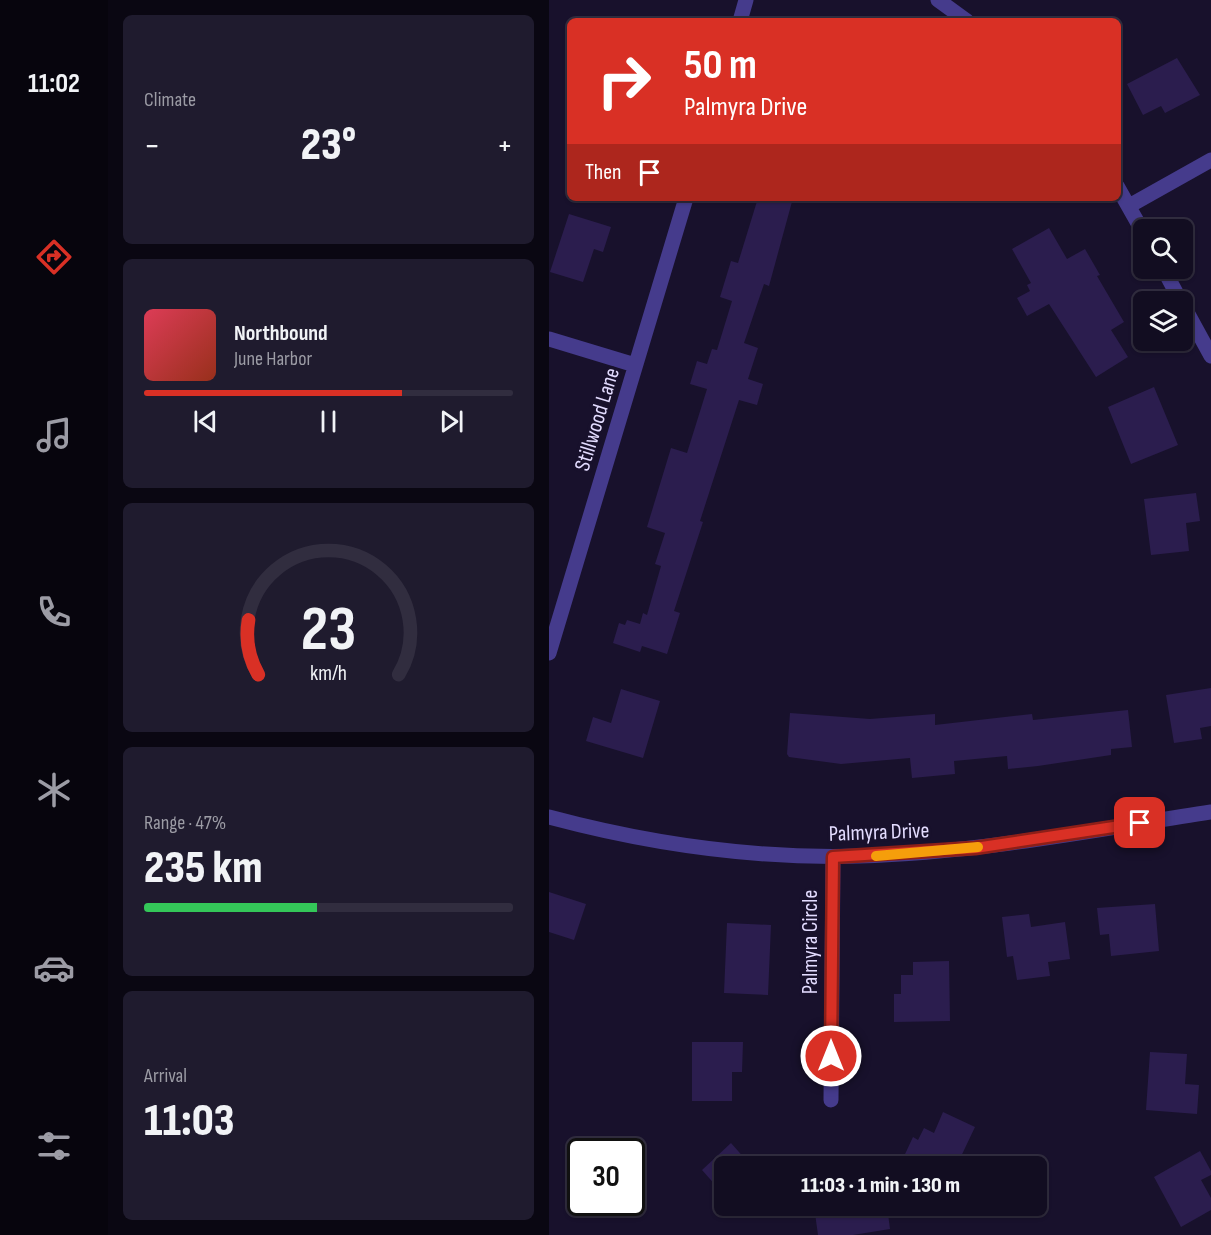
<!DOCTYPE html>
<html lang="en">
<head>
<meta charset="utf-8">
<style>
  :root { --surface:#120d21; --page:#1f1b2e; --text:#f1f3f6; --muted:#9c9ca5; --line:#312d3f; --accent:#d93025 }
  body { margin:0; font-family:"Sofia Sans Condensed",sans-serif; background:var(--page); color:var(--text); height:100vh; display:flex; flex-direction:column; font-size:22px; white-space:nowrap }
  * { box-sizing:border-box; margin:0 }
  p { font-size:20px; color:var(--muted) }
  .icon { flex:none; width:33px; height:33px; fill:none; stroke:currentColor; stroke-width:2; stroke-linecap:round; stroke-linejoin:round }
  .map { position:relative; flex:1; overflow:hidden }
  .side { display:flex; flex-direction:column; gap:15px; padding:15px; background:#0a0712; width:441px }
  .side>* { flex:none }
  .banner { position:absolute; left:18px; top:18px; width:554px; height:183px; border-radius:9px; box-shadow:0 2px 4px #0004,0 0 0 2px var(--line); background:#d93025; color:#fff; overflow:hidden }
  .fabs { position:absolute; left:584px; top:219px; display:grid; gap:12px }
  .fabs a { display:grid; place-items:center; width:60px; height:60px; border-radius:9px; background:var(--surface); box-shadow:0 2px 4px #0004,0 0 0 2px var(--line); font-size:30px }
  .speed { position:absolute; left:18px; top:1138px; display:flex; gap:12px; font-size:30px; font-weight:700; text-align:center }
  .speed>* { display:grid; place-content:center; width:78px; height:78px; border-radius:50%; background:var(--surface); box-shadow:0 2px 4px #0004,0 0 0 2px var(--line); line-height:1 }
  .speed .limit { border:3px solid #111; border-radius:9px; background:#fff; color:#111 }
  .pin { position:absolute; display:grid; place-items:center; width:51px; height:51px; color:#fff; margin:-26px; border-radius:12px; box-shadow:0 3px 9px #0006 }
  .me { position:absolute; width:66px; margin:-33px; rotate:0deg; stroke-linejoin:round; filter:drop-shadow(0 0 4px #0008) }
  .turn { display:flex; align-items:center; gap:21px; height:126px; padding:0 18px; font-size:27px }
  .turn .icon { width:78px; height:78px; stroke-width:2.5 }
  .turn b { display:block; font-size:42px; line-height:51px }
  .then { display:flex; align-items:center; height:57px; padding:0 18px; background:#0003; gap:12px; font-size:22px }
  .big { font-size:45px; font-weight:800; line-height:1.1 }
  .side .widget { flex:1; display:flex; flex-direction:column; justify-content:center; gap:9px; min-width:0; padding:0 21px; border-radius:9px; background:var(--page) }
  .side .dial { align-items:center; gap:0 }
  .dial svg { height:156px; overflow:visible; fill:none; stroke:var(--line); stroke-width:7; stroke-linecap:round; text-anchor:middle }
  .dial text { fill:var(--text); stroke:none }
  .song { display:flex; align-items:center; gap:18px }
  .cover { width:72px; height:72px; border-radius:9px; background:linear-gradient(135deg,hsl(350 70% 55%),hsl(10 70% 35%)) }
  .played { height:6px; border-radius:3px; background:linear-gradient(90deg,var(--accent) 70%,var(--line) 70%) }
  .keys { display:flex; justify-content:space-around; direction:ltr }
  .heat { display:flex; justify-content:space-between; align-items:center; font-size:33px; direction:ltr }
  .charge { height:9px; border-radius:4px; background:linear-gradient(90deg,#34c759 47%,var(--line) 0) }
  .trip { position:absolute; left:165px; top:1156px; width:333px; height:60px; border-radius:9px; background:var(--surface); box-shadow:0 2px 4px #0004,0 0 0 2px var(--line); font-weight:800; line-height:60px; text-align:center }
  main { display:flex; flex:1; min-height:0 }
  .tab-bar { display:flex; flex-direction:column; width:108px; justify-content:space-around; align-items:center; background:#07050d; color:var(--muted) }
  .tab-bar .icon { width:42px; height:42px }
  .tab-bar .on { color:var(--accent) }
  .tab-bar b { font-size:27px; color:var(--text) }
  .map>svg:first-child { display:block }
</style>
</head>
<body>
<main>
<nav class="tab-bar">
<b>11:02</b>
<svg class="icon on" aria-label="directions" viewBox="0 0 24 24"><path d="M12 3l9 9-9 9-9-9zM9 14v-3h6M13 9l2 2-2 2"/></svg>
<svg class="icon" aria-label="music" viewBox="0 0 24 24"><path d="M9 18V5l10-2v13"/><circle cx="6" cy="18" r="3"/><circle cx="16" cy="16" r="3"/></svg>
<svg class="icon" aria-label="phone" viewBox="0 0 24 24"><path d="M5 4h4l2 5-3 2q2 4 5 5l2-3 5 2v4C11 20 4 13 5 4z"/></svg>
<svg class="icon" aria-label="climate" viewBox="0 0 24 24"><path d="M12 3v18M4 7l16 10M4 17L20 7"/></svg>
<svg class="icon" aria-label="car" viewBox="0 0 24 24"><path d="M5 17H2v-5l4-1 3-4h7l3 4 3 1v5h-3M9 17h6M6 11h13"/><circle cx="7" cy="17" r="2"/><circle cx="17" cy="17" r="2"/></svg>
<svg class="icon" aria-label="filters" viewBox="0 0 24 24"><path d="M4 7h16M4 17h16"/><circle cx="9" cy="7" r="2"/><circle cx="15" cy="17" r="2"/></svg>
</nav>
<section class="side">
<div class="widget"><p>Climate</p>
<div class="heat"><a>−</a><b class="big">23°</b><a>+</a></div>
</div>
<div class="widget">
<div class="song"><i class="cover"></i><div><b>Northbound</b><p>June Harbor</p></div></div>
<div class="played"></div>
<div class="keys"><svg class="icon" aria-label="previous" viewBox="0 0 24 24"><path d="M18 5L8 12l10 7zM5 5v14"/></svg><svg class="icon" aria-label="pause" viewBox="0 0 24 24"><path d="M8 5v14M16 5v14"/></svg><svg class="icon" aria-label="next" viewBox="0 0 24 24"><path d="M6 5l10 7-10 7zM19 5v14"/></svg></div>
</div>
<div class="widget dial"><svg viewBox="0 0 100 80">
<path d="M14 69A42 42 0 1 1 86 69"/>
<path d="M14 69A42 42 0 0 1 9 41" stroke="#d93025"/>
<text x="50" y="56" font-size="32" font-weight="700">23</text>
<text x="50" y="72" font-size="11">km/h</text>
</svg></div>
<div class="widget"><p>Range · 47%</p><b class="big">235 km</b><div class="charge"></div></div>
<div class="widget"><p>Arrival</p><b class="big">11:03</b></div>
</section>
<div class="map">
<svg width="662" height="1235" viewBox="0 0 662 1235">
  <rect width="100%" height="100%" fill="#18112c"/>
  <!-- building -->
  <path fill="#2b1d4e" d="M 628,58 L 651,95 L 616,113 L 612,106 L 594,115 L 578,84 Z
    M 209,198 L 244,198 L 220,286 L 215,284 L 195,343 L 209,348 L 199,379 L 214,384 L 208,405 L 190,400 L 151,521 L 154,522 L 125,611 L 131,613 L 118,654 L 93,646 L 91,652 L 64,643 L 70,623 L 76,625 L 78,620 L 91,624 L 94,613 L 98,615 L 112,566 L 106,564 L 116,533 L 98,527 L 122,448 L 138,453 L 158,389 L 141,384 L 148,361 L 158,364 L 163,349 L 168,350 L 183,301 L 171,297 L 182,261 L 189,263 Z
    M 20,214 L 62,227 L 54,252 L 45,249 L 34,282 L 1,272 Z
    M 500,228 L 518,259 L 536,249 L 551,275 L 548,276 L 575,322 L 562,330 L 579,357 L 547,377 L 500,304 L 478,316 L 468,298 L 481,291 L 478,285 L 482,283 L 463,249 Z
    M 605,387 L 629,445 L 582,464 L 559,407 Z
    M 647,493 L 651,521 L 637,523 L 640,551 L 602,555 L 595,499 Z
    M 662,688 L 662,726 L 651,728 L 653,739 L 625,743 L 617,695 Z
    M 72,689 L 111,701 L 94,758 L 37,741 L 44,717 L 62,723 Z
    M 579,710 L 583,747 L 562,749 L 562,755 L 489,766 L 459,769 L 458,756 L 405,761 L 406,774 L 363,778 L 361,758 L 292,764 L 240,757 L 238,754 L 241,713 L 321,719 L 386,714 L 386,725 L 483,714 L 484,720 Z
    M 0,892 L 37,904 L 25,940 L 0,932 Z
    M 606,904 L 610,951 L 562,956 L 560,934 L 551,935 L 548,908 Z
    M 480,914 L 482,927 L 516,922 L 521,959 L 499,962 L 501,976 L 468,980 L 464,956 L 458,957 L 453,917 Z
    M 178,923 L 222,925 L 219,995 L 175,993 Z
    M 400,961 L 401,1021 L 345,1022 L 345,994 L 352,994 L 352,975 L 364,975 L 364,962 Z
    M 143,1042 L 194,1042 L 193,1072 L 183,1072 L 183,1101 L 143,1101 Z
    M 601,1052 L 638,1054 L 636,1084 L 650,1085 L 648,1114 L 597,1110 Z
    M 394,1112 L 426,1127 L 407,1167 L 350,1167 L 364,1137 L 369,1140 L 375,1128 L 385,1133 Z
    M 182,1143 L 197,1160 L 202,1156 L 207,1162 L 211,1159 L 218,1167 L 176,1167 L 176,1196 L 153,1170 Z
    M 651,1151 L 662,1171 L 662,1175 L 652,1180 L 662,1198 L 662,1210 L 632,1227 L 605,1177 Z
    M 265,1206 L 338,1206 L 341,1229 L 304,1235 L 269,1235 Z"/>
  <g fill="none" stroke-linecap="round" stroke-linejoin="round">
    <!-- street -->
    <path stroke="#453b8c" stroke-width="15" d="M 389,0 L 418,21
      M 191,21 L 197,0
      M 568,186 L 594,232
      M 580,206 L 662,160
      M 614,268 L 632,302
      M 633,303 L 662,356
      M 0,339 L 86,365
      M 0,653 L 137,198
      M 0,817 C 101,844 205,859 310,856 C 428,853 545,830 662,812
      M 282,1100 L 284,857"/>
  </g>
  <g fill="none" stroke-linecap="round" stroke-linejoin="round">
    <defs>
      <path id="route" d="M 282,1056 L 284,857 L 426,848 L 591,823"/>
    </defs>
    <!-- route casing -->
    <use href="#route" stroke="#8d1f18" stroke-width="15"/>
    <!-- route -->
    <use href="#route" stroke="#d93025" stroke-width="10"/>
    <!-- slow -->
    <path stroke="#f59e0b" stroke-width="10" d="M 327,856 L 429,847"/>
  </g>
  <g text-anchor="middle" stroke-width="6" stroke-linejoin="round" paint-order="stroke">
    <!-- street labels -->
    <g font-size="22" fill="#e3dcff" stroke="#18112c">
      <text transform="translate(47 419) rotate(-73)" y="8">Stillwood Lane</text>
      <text transform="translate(330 831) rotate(-2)" y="8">Palmyra Drive</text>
      <text transform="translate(260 942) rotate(-90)" y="8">Palmyra Circle</text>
    </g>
  </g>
</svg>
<div class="fabs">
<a><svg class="icon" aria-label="search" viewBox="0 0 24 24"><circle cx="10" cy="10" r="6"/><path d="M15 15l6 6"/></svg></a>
<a><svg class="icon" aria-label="layers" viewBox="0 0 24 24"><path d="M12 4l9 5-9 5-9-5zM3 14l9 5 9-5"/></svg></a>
</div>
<div class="speed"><div class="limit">30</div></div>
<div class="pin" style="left:591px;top:823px;background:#d93025"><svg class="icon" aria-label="arrive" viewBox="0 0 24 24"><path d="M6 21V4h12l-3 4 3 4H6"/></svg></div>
<svg class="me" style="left:282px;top:1056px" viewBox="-20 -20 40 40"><circle r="17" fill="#d93025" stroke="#fff" stroke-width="3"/><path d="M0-11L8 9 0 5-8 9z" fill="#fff"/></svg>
<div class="trip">11:03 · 1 min · 130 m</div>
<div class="banner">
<div class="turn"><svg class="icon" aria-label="right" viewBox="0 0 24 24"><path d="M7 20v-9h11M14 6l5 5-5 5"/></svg><div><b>50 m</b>Palmyra Drive</div></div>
<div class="then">Then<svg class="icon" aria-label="arrive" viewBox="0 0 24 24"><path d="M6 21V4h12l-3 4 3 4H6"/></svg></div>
</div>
</div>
</main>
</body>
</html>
